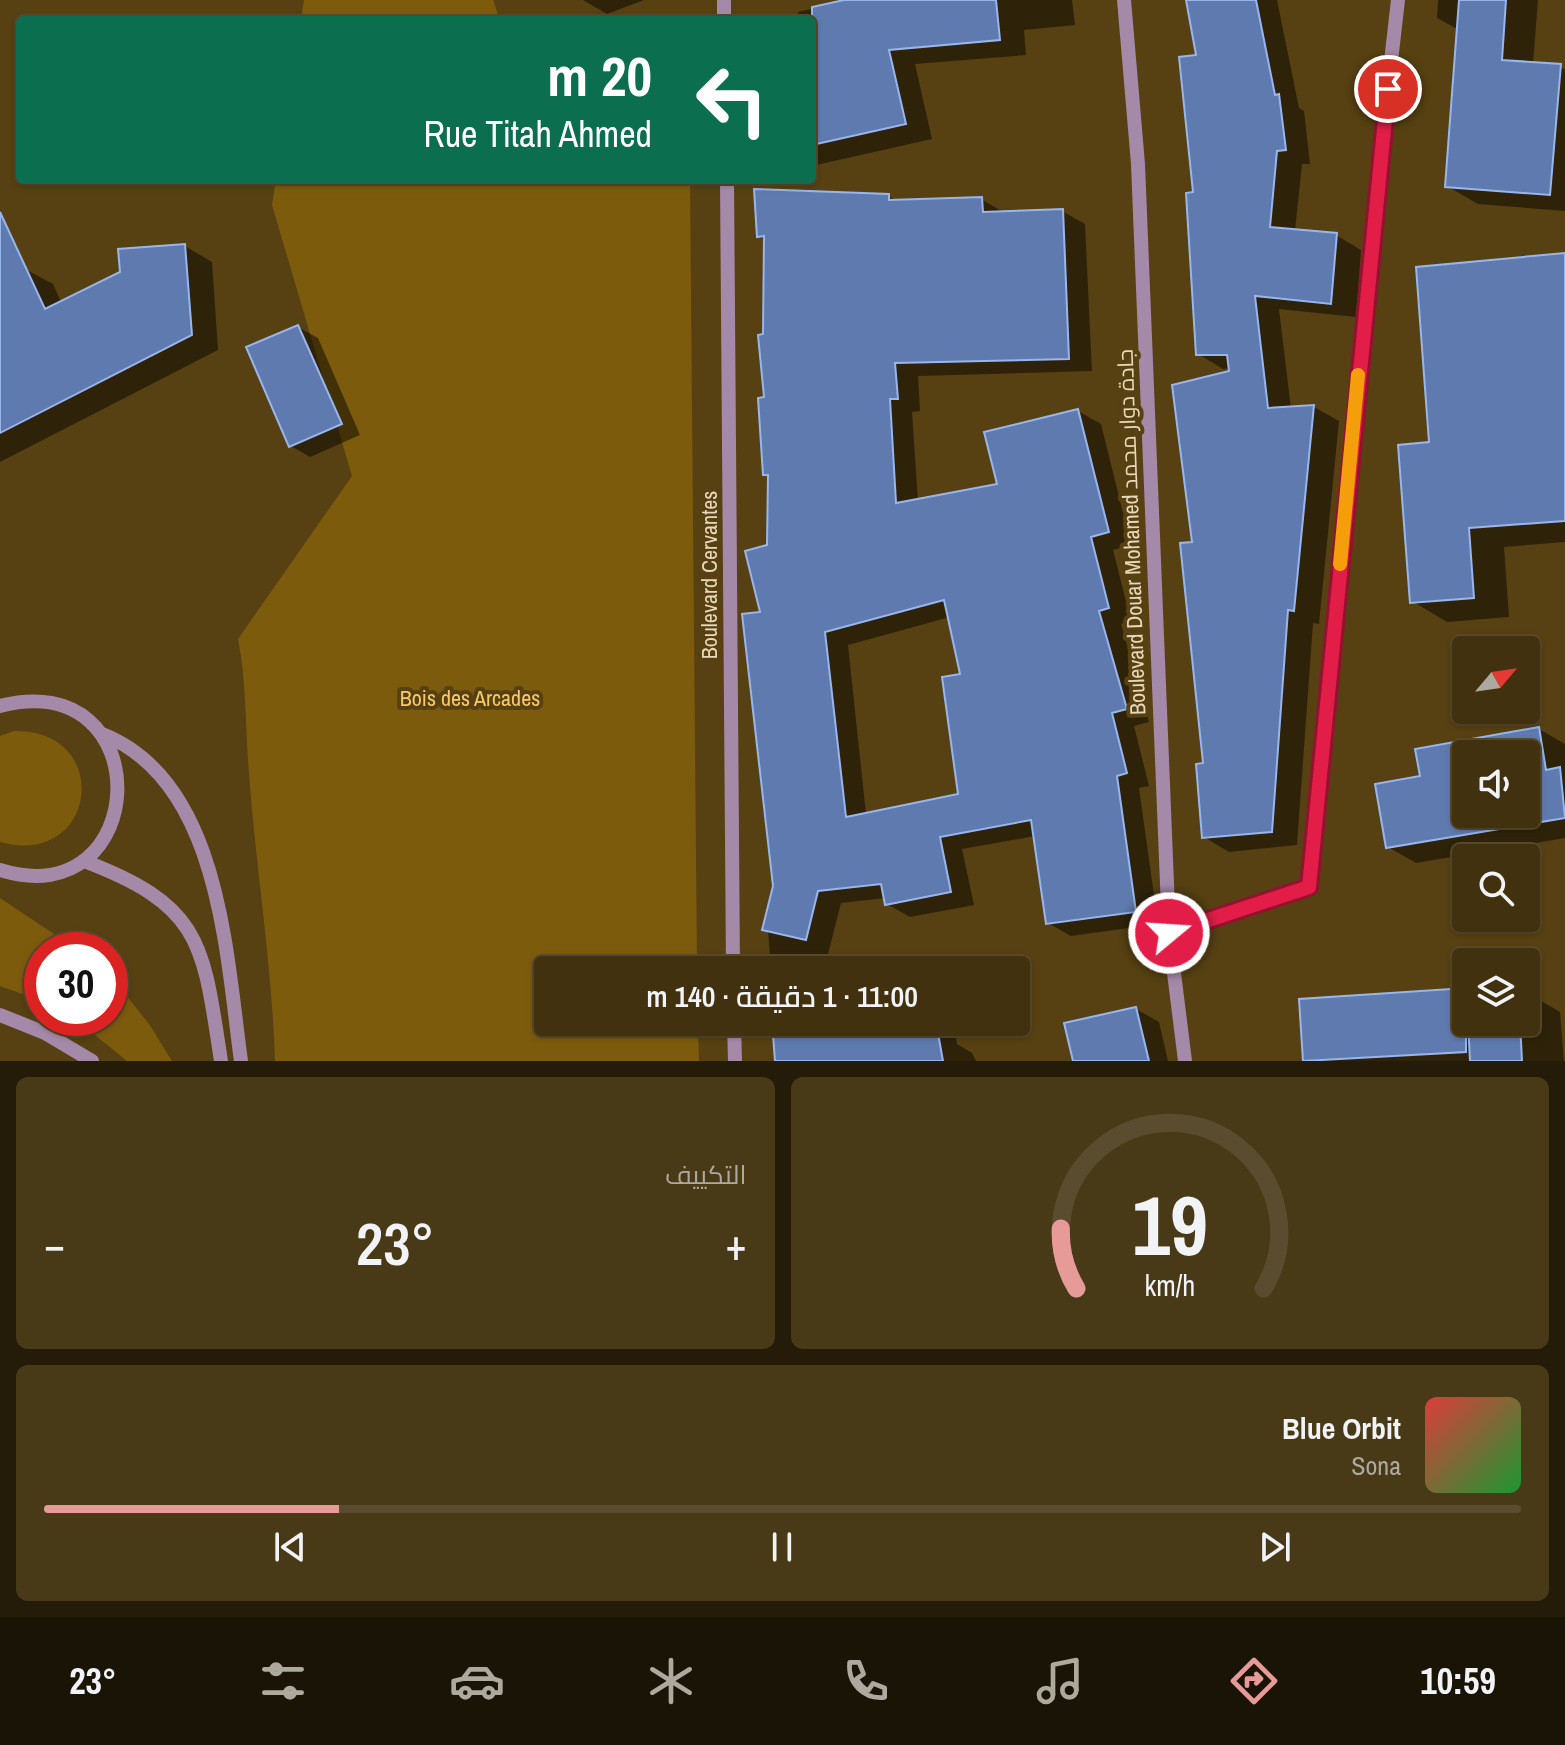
<!DOCTYPE html>
<html lang="ar">
<head>
<meta charset="utf-8">
<style>
  :root { --surface:#41310e; --page:#483917; --text:#f1f3f6; --muted:#aea99e; --line:#5a4c2e; --accent:#e69b98 }
  body { margin:0; font-family:"Archivo Narrow",Cairo,sans-serif; background:var(--page); color:var(--text); direction:rtl; height:100vh; display:flex; flex-direction:column; font-size:30px; white-space:nowrap }
  * { box-sizing:border-box; margin:0 }
  p { font-size:26px; color:var(--muted) }
  .icon { flex:none; width:44px; height:44px; fill:none; stroke:currentColor; stroke-width:2; stroke-linecap:round; stroke-linejoin:round }
  .map { position:relative; height:1061px; overflow:hidden; direction:ltr }
  .panel { display:flex; flex-direction:column; gap:16px; padding:16px; background:#241b08; flex:1 }
  .panel>* { flex:none }
  .banner { position:absolute; left:16px; top:16px; width:800px; height:168px; border-radius:8px; box-shadow:0 2px 6px #0004,0 0 0 2px var(--line); direction:rtl; background:#0b6e4f; color:#fff; overflow:hidden }
  .needle { width:52px; rotate:61deg }
  .fabs { position:absolute; left:1452px; top:636px; display:grid; gap:16px }
  .fabs a { display:grid; place-items:center; width:88px; height:88px; border-radius:8px; background:var(--surface); box-shadow:0 2px 6px #0004,0 0 0 2px var(--line); font-size:40px }
  .speed { position:absolute; left:24px; top:932px; display:flex; gap:16px; font-size:40px; font-weight:700; text-align:center }
  .speed>* { display:grid; place-content:center; width:104px; height:104px; border-radius:50%; background:var(--surface); box-shadow:0 2px 6px #0004,0 0 0 2px var(--line); line-height:1 }
  .speed .limit { border:12px solid #d22; background:#fff; color:#111 }
  .pin { position:absolute; display:grid; place-items:center; width:68px; height:68px; color:#fff; margin:-34px; border:4px solid #fff; border-radius:50%; box-shadow:0 2px 8px #0007 }
  .me { position:absolute; width:88px; margin:-44px; rotate:72deg; stroke-linejoin:round; filter:drop-shadow(0 0 6px #0008) }
  .turn { display:flex; align-items:center; gap:28px; height:168px; padding:0 32px; font-size:36px }
  .turn .icon { width:104px; height:104px; stroke-width:2.5 }
  .turn b { display:block; font-size:56px; line-height:68px }
  .big { font-size:60px; font-weight:600; line-height:1.1 }
  .panel .widget { flex:1; display:flex; flex-direction:column; justify-content:center; gap:12px; min-width:0; padding:0 28px; border-radius:12px; background:var(--page) }
  .panel .dial { align-items:center; gap:0 }
  .dial svg { height:208px; overflow:visible; fill:none; stroke:var(--line); stroke-width:7; stroke-linecap:round; text-anchor:middle }
  .dial text { fill:var(--text); stroke:none }
  .song { display:flex; align-items:center; gap:24px }
  .cover { width:96px; height:96px; border-radius:12px; background:linear-gradient(135deg,hsl(0 70% 55%),hsl(130 70% 35%)) }
  .played { height:8px; border-radius:4px; background:linear-gradient(90deg,var(--accent) 20%,var(--line) 20%) }
  .keys { display:flex; justify-content:space-around; direction:ltr }
  .heat { display:flex; justify-content:space-between; align-items:center; font-size:44px; direction:ltr }
  .panel .tiles { flex:1; display:grid; gap:16px; grid-template-columns:1fr 1fr }
  .widget:last-child { grid-column:span 2 }
  .trip { position:absolute; left:534px; top:956px; width:496px; height:80px; border-radius:8px; background:var(--surface); box-shadow:0 2px 6px #0004,0 0 0 2px var(--line); font-weight:600; line-height:80px; text-align:center; direction:rtl }
  .tabs { display:flex; height:128px; justify-content:space-around; align-items:center; background:#1a1406; color:var(--muted) }
  .tabs .icon { width:56px; height:56px }
  .tabs .on { color:var(--accent) }
  .tabs b { font-size:36px; color:var(--text) }
  .map>svg:first-child { display:block }
</style>
</head>
<body>
<div class="map">
<svg width="1565" height="1061" viewBox="0 0 1565 1061">
  <rect width="100%" height="100%" fill="#574112"/>
  <!-- green -->
  <path fill="#7c5b0d" d="M 304,0 L 493,0 L 500,20 L 301,20 Z
    M 276,180 L 552,180 L 553,183 L 690,180 L 697,970 L 548,970 L 548,1022 L 698,1022 L 699,1061 L 275,1061 C 272,964 256,870 249,773 C 245,728 247,684 238,639 L 352,476 L 272,205 Z
    M 14,731 C 114,729 98,869 0,842 L 0,736 Z
    M 0,898 L 78,950 L 42,950 L 42,1001 L 0,986 Z
    M 110,975 L 149,1024 L 172,1061 L 127,1061 L 74,1018 L 110,1018 Z"/>
  <!-- shadow -->
  <path fill="#0007" fill-rule="evenodd" d="M 583,0 L 644,0 L 607,14 Z
    M 851,0 L 1072,0 L 1075,25 L 1024,30 L 1026,55 L 915,64 L 932,139 L 812,166 L 812,20 L 800,20 L 798,12 Z
    M 1188,0 L 1277,0 L 1299,108 L 1304,111 L 1310,164 L 1302,164 L 1295,231 L 1336,235 L 1361,250 L 1356,317 L 1279,309 L 1291,409 L 1314,407 L 1339,421 L 1319,624 L 1313,623 L 1297,845 L 1229,852 L 1204,837 L 1205,764 L 1194,544 L 1231,368 L 1223,369 L 1198,354 L 1195,194 L 1199,56 Z
    M 1438,0 L 1538,0 L 1533,64 L 1565,69 L 1565,211 L 1478,204 L 1447,186 L 1459,30 L 1437,18 Z
    M 888,196 L 898,201 L 981,199 L 1005,213 L 1062,211 L 1085,224 L 1092,371 L 918,376 L 920,411 L 912,412 L 918,501 L 999,485 L 1078,411 L 1101,424 L 1131,545 L 1113,550 L 1131,621 L 1121,624 L 1149,722 L 1134,726 L 1149,786 L 1139,788 L 1158,924 L 1071,936 L 1048,923 L 1035,836 L 962,849 L 974,905 L 910,917 L 887,904 L 886,898 L 841,903 L 824,970 L 771,970 L 767,918 L 775,887 L 762,614 L 769,547 L 770,477 L 765,474 L 766,239 L 759,236 ZM 950,617 L 963,676 L 960,795 L 866,814 L 848,645 Z
    M 0,239 L 25,269 L 53,284 L 62,304 L 185,246 L 212,262 L 218,350 L 0,462 Z
    M 1565,255 L 1565,542 L 1504,547 L 1509,617 L 1447,622 L 1412,601 L 1431,444 Z
    M 298,327 L 318,338 L 360,435 L 310,457 L 291,446 Z
    M 1539,729 L 1565,744 L 1565,838 L 1416,863 L 1388,847 L 1422,778 L 1418,750 ZM 1466,754 L 1526,754 L 1526,814 L 1466,814 Z
    M 1466,990 L 1466,1022 L 1526,1022 L 1526,992 L 1560,1012 L 1564,1061 L 1305,1061 L 1301,1001 Z
    M 1136,1009 L 1159,1022 L 1168,1061 L 1075,1061 Z
    M 888,1022 L 953,1022 L 957,1044 L 972,1053 L 976,1061 L 907,1061 Z"/>
  <!-- building -->
  <path fill="#5f7aae" stroke="#98b6ed" stroke-width="2" fill-rule="evenodd" d="M 844,0 L 996,0 L 1000,40 L 889,50 L 906,124 L 812,145 L 812,7 Z
    M 1186,0 L 1256,0 L 1275,95 L 1279,94 L 1286,150 L 1277,151 L 1270,227 L 1337,233 L 1331,304 L 1255,296 L 1268,408 L 1314,405 L 1294,611 L 1288,610 L 1272,832 L 1202,838 L 1196,764 L 1203,763 L 1180,543 L 1192,542 L 1172,385 L 1229,371 L 1227,355 L 1196,355 L 1186,193 L 1193,192 L 1179,57 L 1196,55 Z
    M 1459,0 L 1506,0 L 1502,60 L 1561,64 L 1550,195 L 1445,187 Z
    M 754,189 L 889,194 L 889,200 L 982,197 L 983,212 L 1063,209 L 1069,359 L 895,363 L 898,399 L 890,399 L 896,503 L 997,484 L 984,432 L 1078,409 L 1109,532 L 1091,537 L 1109,608 L 1099,611 L 1127,709 L 1112,713 L 1127,773 L 1117,776 L 1136,912 L 1046,924 L 1031,820 L 940,837 L 951,892 L 885,905 L 881,884 L 818,891 L 806,940 L 762,930 L 773,886 L 742,614 L 760,612 L 745,551 L 767,545 L 768,475 L 763,475 L 758,398 L 764,397 L 758,335 L 763,334 L 764,236 L 757,237 ZM 944,600 L 960,674 L 942,677 L 958,794 L 846,817 L 825,632 Z
    M 0,212 L 45,309 L 120,272 L 118,249 L 185,244 L 192,335 L 0,433 Z
    M 1565,253 L 1565,521 L 1469,528 L 1474,598 L 1410,603 L 1398,445 L 1429,442 L 1416,267 Z
    M 298,325 L 342,424 L 289,447 L 246,347 Z
    M 1539,727 L 1546,770 L 1560,767 L 1565,818 L 1386,848 L 1375,784 L 1420,776 L 1415,749 ZM 1466,754 L 1526,754 L 1526,814 L 1466,814 Z
    M 1466,988 L 1466,1052 L 1303,1061 L 1299,999 Z
    M 1136,1007 L 1149,1061 L 1073,1061 L 1064,1023 Z
    M 772,1022 L 936,1022 L 943,1061 L 775,1061 Z
    M 1468,1022 L 1520,1022 L 1522,1061 L 1470,1061 Z"/>
  <g fill="none" stroke-linecap="round" stroke-linejoin="round">
    <!-- minor -->
    <path stroke="#a589a9" stroke-width="14" d="M 724,0 L 724,20
      M 1124,0 L 1138,164 L 1169,933 L 1185,1061
      M 727,180 L 733,970
      M 0,706 C 161,665 152,917 0,870
      M 102,734 C 220,780 226,953 241,1061
      M 84,861 C 203,906 203,944 221,1061
      M 1169,933 L 1309,887 L 1371,236 L 1398,0
      M 0,1015 L 45,1033 L 92,1061
      M 734,1022 L 735,1061"/>
  </g>
  <g fill="none" stroke-linecap="round" stroke-linejoin="round">
    <defs>
      <path id="route" d="M 1169,933 L 1309,887 L 1388,89"/>
    </defs>
    <!-- route casing -->
    <use href="#route" stroke="#92132f" stroke-width="20"/>
    <!-- route -->
    <use href="#route" stroke="#e11d48" stroke-width="14"/>
    <!-- slow -->
    <path stroke="#f59e0b" stroke-width="14" d="M 1340,564 L 1358,375"/>
  </g>
  <g text-anchor="middle" stroke-width="8" stroke-linejoin="round" paint-order="stroke">
    <!-- street labels -->
    <g font-size="22" fill="#e8d8ba" stroke="#574112">
      <text transform="translate(1131 532) rotate(-92)" y="8">Boulevard Douar Mohamed جادة دوار محمد</text>
      <text transform="translate(709 575) rotate(-90)" y="8">Boulevard Cervantes</text>
    </g>
    <!-- park labels -->
    <g font-size="22" fill="#f8c86a" stroke="#574112">
      <text x="470" y="706">Bois des Arcades</text>
    </g>
  </g>
</svg>
<div class="fabs">
<a><svg class="needle" viewBox="-14 -14 28 28"><path d="M0-13l5 13h-10z" fill="#e53935"/><path d="M0 13l5-13h-10z" fill="#aea99e"/></svg></a>
<a><svg class="icon" aria-label="sound" viewBox="0 0 24 24"><path d="M4 9h4l5-4v14l-5-4H4zM17 9q2 3 0 6"/></svg></a>
<a><svg class="icon" aria-label="search" viewBox="0 0 24 24"><circle cx="10" cy="10" r="6"/><path d="M15 15l6 6"/></svg></a>
<a><svg class="icon" aria-label="layers" viewBox="0 0 24 24"><path d="M12 4l9 5-9 5-9-5zM3 14l9 5 9-5"/></svg></a>
</div>
<div class="speed"><div class="limit">30</div></div>
<div class="pin" style="left:1388px;top:89px;background:#d93025"><svg class="icon" aria-label="arrive" viewBox="0 0 24 24"><path d="M6 21V4h12l-3 4 3 4H6"/></svg></div>
<svg class="me" style="left:1169px;top:933px" viewBox="-20 -20 40 40"><circle r="17" fill="#e11d48" stroke="#fff" stroke-width="3"/><path d="M0-11L8 9 0 5-8 9z" fill="#fff"/></svg>
<div class="trip">11:00 · 1 دقيقة · 140 m</div>
<div class="banner">
<div class="turn"><svg class="icon" aria-label="left" viewBox="0 0 24 24"><path d="M17 20v-9H6M10 6l-5 5 5 5"/></svg><div><b>20 m</b>Rue Titah Ahmed</div></div>
</div>
</div>
<section class="panel">
<div class="tiles">
<div class="widget dial"><svg viewBox="0 0 100 80">
<path d="M14 69A42 42 0 1 1 86 69"/>
<path d="M14 69A42 42 0 0 1 8 46" stroke="#e69b98"/>
<text x="50" y="56" font-size="32" font-weight="700">19</text>
<text x="50" y="72" font-size="11">km/h</text>
</svg></div>
<div class="widget"><p>التكييف</p>
<div class="heat"><a>−</a><b class="big">23°</b><a>+</a></div>
</div>
<div class="widget">
<div class="song"><i class="cover"></i><div><b>Blue Orbit</b><p>Sona</p></div></div>
<div class="played"></div>
<div class="keys"><svg class="icon" aria-label="previous" viewBox="0 0 24 24"><path d="M18 5L8 12l10 7zM5 5v14"/></svg><svg class="icon" aria-label="pause" viewBox="0 0 24 24"><path d="M8 5v14M16 5v14"/></svg><svg class="icon" aria-label="next" viewBox="0 0 24 24"><path d="M6 5l10 7-10 7zM19 5v14"/></svg></div>
</div>
</div>
</section>
<nav class="tabs">
<b>10:59</b>
<svg class="icon on" aria-label="directions" viewBox="0 0 24 24"><path d="M12 3l9 9-9 9-9-9zM9 14v-3h6M13 9l2 2-2 2"/></svg>
<svg class="icon" aria-label="music" viewBox="0 0 24 24"><path d="M9 18V5l10-2v13"/><circle cx="6" cy="18" r="3"/><circle cx="16" cy="16" r="3"/></svg>
<svg class="icon" aria-label="phone" viewBox="0 0 24 24"><path d="M5 4h4l2 5-3 2q2 4 5 5l2-3 5 2v4C11 20 4 13 5 4z"/></svg>
<svg class="icon" aria-label="climate" viewBox="0 0 24 24"><path d="M12 3v18M4 7l16 10M4 17L20 7"/></svg>
<svg class="icon" aria-label="car" viewBox="0 0 24 24"><path d="M5 17H2v-5l4-1 3-4h7l3 4 3 1v5h-3M9 17h6M6 11h13"/><circle cx="7" cy="17" r="2"/><circle cx="17" cy="17" r="2"/></svg>
<svg class="icon" aria-label="filters" viewBox="0 0 24 24"><path d="M4 7h16M4 17h16"/><circle cx="9" cy="7" r="2"/><circle cx="15" cy="17" r="2"/></svg>
<b>23°</b>
</nav>
</body>
</html>
